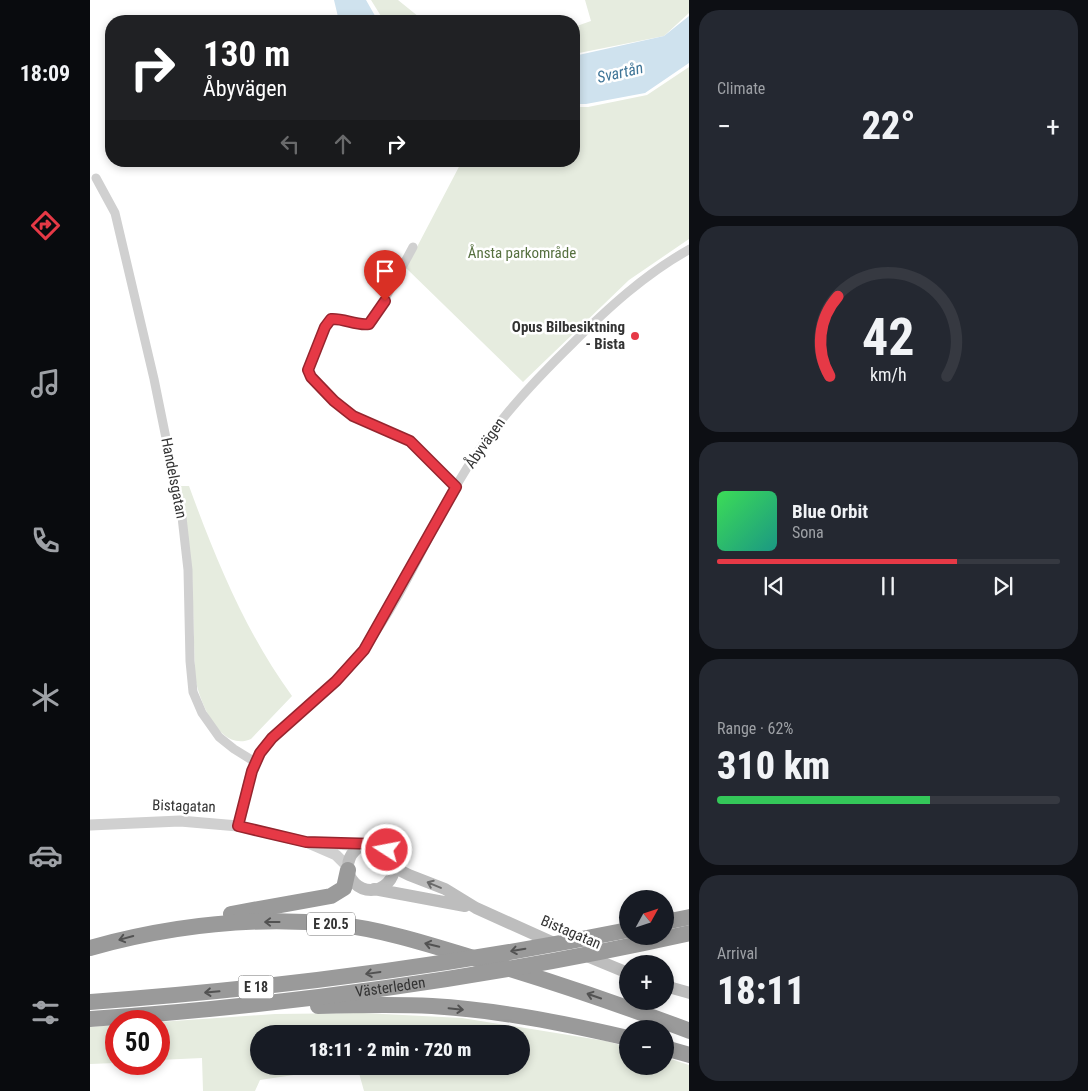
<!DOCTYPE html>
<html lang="en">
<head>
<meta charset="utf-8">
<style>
  :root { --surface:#171b24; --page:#242831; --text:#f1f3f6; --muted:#9ea1a6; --line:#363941; --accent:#e63946 }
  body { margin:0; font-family:"Roboto Condensed",sans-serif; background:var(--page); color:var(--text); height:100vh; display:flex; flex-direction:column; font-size:19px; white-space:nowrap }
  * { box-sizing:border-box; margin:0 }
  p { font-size:16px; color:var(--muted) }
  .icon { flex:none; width:28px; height:28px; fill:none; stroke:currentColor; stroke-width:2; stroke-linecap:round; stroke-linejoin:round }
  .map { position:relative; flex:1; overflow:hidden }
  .details { display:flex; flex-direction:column; gap:10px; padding:10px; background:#0d0f14; width:399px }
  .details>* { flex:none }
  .banner { position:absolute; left:15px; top:15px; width:475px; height:152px; border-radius:20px; box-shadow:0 2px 8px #0003; background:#202124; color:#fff; overflow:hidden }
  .needle { width:32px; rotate:50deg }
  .fabs { position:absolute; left:529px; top:890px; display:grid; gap:10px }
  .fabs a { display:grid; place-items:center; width:55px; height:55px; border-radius:50%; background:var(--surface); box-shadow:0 2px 8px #0003; font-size:25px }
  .speed { position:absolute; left:15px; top:1010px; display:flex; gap:10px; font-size:25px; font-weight:700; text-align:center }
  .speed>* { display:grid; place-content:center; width:65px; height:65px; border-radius:50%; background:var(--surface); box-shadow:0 2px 8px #0003; line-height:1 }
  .speed .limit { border:8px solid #d22; background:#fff; color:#111 }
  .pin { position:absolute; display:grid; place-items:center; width:42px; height:42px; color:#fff; margin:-51px -21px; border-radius:50% 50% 50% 0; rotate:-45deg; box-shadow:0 0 5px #0007 }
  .pin .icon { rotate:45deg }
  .me { position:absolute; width:55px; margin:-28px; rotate:281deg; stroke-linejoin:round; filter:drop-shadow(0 0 4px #0008) }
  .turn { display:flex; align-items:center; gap:18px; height:105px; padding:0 15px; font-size:22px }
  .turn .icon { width:65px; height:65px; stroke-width:2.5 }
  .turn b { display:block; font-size:35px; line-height:42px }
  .lanes { display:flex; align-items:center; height:48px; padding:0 15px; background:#0003; justify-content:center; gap:25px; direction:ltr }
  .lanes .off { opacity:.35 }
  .big { font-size:38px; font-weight:800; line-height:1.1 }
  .details .card { flex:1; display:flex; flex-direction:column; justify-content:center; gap:8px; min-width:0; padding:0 18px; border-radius:20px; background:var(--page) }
  .details .dial { align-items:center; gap:0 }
  .dial svg { height:130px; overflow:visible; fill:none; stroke:var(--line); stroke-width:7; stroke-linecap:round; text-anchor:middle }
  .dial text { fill:var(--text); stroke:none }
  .song { display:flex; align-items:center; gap:15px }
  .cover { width:60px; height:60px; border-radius:8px; background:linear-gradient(135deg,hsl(130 70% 55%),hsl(170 70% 35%)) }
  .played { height:5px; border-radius:2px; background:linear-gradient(90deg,var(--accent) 70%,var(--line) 70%) }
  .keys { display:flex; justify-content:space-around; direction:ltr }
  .heat { display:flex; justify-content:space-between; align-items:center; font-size:28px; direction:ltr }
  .charge { height:8px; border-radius:4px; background:linear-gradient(90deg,#34c759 62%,var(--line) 0) }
  .trip { position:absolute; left:160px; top:1025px; width:280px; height:50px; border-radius:25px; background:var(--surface); box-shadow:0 2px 8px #0003; font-weight:800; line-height:50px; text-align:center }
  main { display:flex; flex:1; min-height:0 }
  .tabs { display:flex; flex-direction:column; width:90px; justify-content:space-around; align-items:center; background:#090b0e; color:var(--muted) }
  .tabs .icon { width:35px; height:35px }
  .tabs .current { color:var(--accent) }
  .tabs b { font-size:22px; color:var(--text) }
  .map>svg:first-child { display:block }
</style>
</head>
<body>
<main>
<nav class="tabs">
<b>18:09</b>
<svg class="icon current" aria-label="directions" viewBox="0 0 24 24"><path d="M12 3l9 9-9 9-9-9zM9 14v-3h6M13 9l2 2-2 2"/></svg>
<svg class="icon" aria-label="music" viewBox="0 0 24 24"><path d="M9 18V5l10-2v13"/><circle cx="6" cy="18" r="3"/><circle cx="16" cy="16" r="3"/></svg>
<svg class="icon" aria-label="phone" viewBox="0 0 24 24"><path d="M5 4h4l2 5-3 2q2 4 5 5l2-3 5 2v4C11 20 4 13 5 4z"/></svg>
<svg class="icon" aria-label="climate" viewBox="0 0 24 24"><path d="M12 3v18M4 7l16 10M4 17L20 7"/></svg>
<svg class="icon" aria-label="car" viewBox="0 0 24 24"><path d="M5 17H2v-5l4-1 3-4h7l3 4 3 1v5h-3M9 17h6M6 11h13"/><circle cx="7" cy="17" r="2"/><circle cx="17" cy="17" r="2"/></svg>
<svg class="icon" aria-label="filters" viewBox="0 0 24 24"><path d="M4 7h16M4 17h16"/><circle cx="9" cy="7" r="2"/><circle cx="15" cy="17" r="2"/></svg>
</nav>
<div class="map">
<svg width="600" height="1091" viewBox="0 0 600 1091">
  <rect width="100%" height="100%" fill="#fff"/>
  <!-- green -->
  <path fill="#e6ecdf" d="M 281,0 L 308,0 L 334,21 L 294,21 Z
    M 495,0 L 599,0 L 599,13 L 574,36 L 484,54 L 484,27 L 501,21 Z
    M 599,67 L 599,239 L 539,280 L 433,382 L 316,268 L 372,161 L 484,161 L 484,107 L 498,107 L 557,95 Z
    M 90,486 L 99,486 C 126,560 156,633 202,696 L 161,739 C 130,753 109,701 105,677 L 102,571 Z
    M 273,1013 L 372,1018 L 516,1041 L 537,1047 L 538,1066 L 575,1066 L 575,1057 L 599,1065 L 599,1091 L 274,1091 L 267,1066 L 431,1066 L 431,1034 L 169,1034 L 169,1066 L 264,1066 L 170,1080 L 165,1091 L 113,1091 L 112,1058 L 69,1060 L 69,1022 L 185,1014 Z
    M 26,1025 L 26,1063 L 0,1064 L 0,1027 Z"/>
  <!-- water -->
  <path fill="#cfe2ee" d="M 244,0 L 276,0 L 288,21 L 249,21 Z
    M 599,16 L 599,63 L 555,93 L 496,104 L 484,104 L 484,56 L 574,36 Z"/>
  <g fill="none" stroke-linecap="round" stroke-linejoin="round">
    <!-- minor -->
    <path stroke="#d0d0d0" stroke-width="9" d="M 6,178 L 25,213 L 64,379 L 92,517 L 98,570 L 100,661 L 103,692 L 112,713 L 129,737 L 144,749 L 165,762
      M 323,247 L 283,321 C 272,330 254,318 241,319 L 235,327 L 218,370 L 221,377 L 244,401 L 263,416 L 320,441 L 366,487
      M 148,826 C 154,803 157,774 169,754 C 178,739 194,728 206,717 C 230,696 254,675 273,650 C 310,601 336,540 366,486 C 398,431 437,388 482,344 C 518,308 555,274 600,249"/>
    <!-- tertiary -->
    <path stroke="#d0d0d0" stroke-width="11" d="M 0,825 L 90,821 L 148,826 L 216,842 L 246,855 L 257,866
      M 220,842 L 273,846"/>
    <!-- secondary -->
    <path stroke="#bdbdbd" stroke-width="12" d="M258 867a23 23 0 1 1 46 0a23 23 0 1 1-46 0Z
      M 303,860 L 311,871 L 319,875 L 355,889 L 386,908 L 466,944
      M 284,889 L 375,906
      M 492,954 L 538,973
      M 575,986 L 600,993"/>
    <!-- motorway -->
    <g stroke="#9a9a9a" stroke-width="16">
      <path d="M 141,914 L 241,896 L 254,888 L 258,870"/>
      <path d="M 575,922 L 600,917"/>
      <path d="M 0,948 C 79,926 161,916 244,924 C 292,929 341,945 387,959 C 459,980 529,1004 600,1031"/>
      <path d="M 0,1002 C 180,989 360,966 538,930"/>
      <path d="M 228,1006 C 266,1005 304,1004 342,1006 C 408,1010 473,1023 538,1038"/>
      <path id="s1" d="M 0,1019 C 201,1005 402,977 600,933"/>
      <path d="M 575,1048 L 600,1055"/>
    </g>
  </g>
  <!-- one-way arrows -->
  <defs><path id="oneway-shaft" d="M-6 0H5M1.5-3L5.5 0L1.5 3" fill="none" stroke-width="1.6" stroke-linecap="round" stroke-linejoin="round" transform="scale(1.25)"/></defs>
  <use stroke="#6a6a6a" href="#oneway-shaft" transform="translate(344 885) rotate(-157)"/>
  <g stroke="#525252">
    <use href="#oneway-shaft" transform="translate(182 922) rotate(180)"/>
    <use href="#oneway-shaft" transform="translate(36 938) rotate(165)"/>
    <use href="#oneway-shaft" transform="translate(342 945) rotate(-166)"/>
    <use href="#oneway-shaft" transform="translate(428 950) rotate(170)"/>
    <use href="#oneway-shaft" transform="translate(283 973) rotate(172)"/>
    <use href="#oneway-shaft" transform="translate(122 992) rotate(175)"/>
    <use href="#oneway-shaft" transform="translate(504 996) rotate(-161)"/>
    <use href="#oneway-shaft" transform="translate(366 1009) rotate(6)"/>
  </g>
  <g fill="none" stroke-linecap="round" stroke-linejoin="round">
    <defs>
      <path id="route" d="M 295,301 L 279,324 C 266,326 254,318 241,319 L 235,327 L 218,370 L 221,377 L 244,401 L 263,416 L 320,441 L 366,487 L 274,650 L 246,681 L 182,738 L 170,753 L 162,771 L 148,826 L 216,842 L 286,844 L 297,850"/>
    </defs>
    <!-- route casing -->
    <use href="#route" stroke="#96252e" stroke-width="12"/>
    <!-- route -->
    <use href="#route" stroke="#e63946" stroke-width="9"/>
  </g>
  <!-- markers -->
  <circle fill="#e63946" stroke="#fff" stroke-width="2" cx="545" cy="336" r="5"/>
  <g text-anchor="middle" stroke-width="5" stroke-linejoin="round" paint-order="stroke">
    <!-- shield labels -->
    <g fill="#fff" stroke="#707070" stroke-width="1">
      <rect x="217" y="912.5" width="48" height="23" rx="4"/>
      <rect x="148.5" y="975.5" width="35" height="23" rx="4"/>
    </g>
    <g font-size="14" font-weight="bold" fill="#333">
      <text x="241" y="929">E 20.5</text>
      <text x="166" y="992">E 18</text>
    </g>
    <!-- park labels -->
    <g font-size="15" fill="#56703f" stroke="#fff">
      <text x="432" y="258">Ånsta parkområde</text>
    </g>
    <!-- poi labels -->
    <g font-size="15" font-weight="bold" fill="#333" stroke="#fff" text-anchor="end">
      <text x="535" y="332">Opus Bilbesiktning<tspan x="535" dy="17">- Bista</tspan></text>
    </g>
    <!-- street labels -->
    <g font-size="15" fill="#333" stroke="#fff">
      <text transform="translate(395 443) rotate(-55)" y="5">Åbyvägen</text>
      <text transform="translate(84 478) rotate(79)" y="5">Handelsgatan</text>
      <text transform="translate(94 806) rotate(2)" y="5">Bistagatan</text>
      <text transform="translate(481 932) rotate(23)" y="5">Bistagatan</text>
      <text dy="5" stroke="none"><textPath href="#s1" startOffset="302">Västerleden</textPath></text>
    </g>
    <!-- water labels -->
    <g font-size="16" font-style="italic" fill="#3f7597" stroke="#fff">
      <text transform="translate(530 72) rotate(-13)" y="6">Svartån</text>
    </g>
  </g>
</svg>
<div class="fabs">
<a><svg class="needle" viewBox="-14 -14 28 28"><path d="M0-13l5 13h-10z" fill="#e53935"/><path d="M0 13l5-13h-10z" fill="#9ea1a6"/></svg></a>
<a>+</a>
<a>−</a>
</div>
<div class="speed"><div class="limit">50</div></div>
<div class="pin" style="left:295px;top:301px;background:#d93025"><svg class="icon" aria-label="arrive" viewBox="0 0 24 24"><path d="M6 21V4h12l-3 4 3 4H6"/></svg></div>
<svg class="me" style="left:297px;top:850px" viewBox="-20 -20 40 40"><circle r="17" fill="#e63946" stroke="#fff" stroke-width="3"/><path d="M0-11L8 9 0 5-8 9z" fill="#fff"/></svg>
<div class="trip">18:11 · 2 min · 720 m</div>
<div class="banner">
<div class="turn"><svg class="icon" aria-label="right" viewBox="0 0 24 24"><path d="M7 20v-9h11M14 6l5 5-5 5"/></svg><div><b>130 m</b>Åbyvägen</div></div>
<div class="lanes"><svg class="icon off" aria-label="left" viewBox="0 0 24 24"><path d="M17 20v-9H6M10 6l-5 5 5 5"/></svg><svg class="icon off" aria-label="ahead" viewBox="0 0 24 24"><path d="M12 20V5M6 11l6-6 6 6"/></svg><svg class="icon" aria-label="right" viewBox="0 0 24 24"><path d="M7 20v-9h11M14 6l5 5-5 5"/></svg></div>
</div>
</div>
<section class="details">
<div class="card"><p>Climate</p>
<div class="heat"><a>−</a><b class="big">22°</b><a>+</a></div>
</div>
<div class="card dial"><svg viewBox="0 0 100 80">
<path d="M14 69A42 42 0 1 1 86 69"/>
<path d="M14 69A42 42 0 0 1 19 20" stroke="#e63946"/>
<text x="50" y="56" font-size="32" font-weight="700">42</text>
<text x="50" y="72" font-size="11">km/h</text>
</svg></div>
<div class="card">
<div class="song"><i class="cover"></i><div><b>Blue Orbit</b><p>Sona</p></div></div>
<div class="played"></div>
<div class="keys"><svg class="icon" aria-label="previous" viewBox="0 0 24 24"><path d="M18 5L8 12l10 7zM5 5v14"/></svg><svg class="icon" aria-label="pause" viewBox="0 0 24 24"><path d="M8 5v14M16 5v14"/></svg><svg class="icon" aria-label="next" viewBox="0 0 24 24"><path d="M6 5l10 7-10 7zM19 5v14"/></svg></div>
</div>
<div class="card"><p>Range · 62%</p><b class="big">310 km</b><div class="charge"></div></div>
<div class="card"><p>Arrival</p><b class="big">18:11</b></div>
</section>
</main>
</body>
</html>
